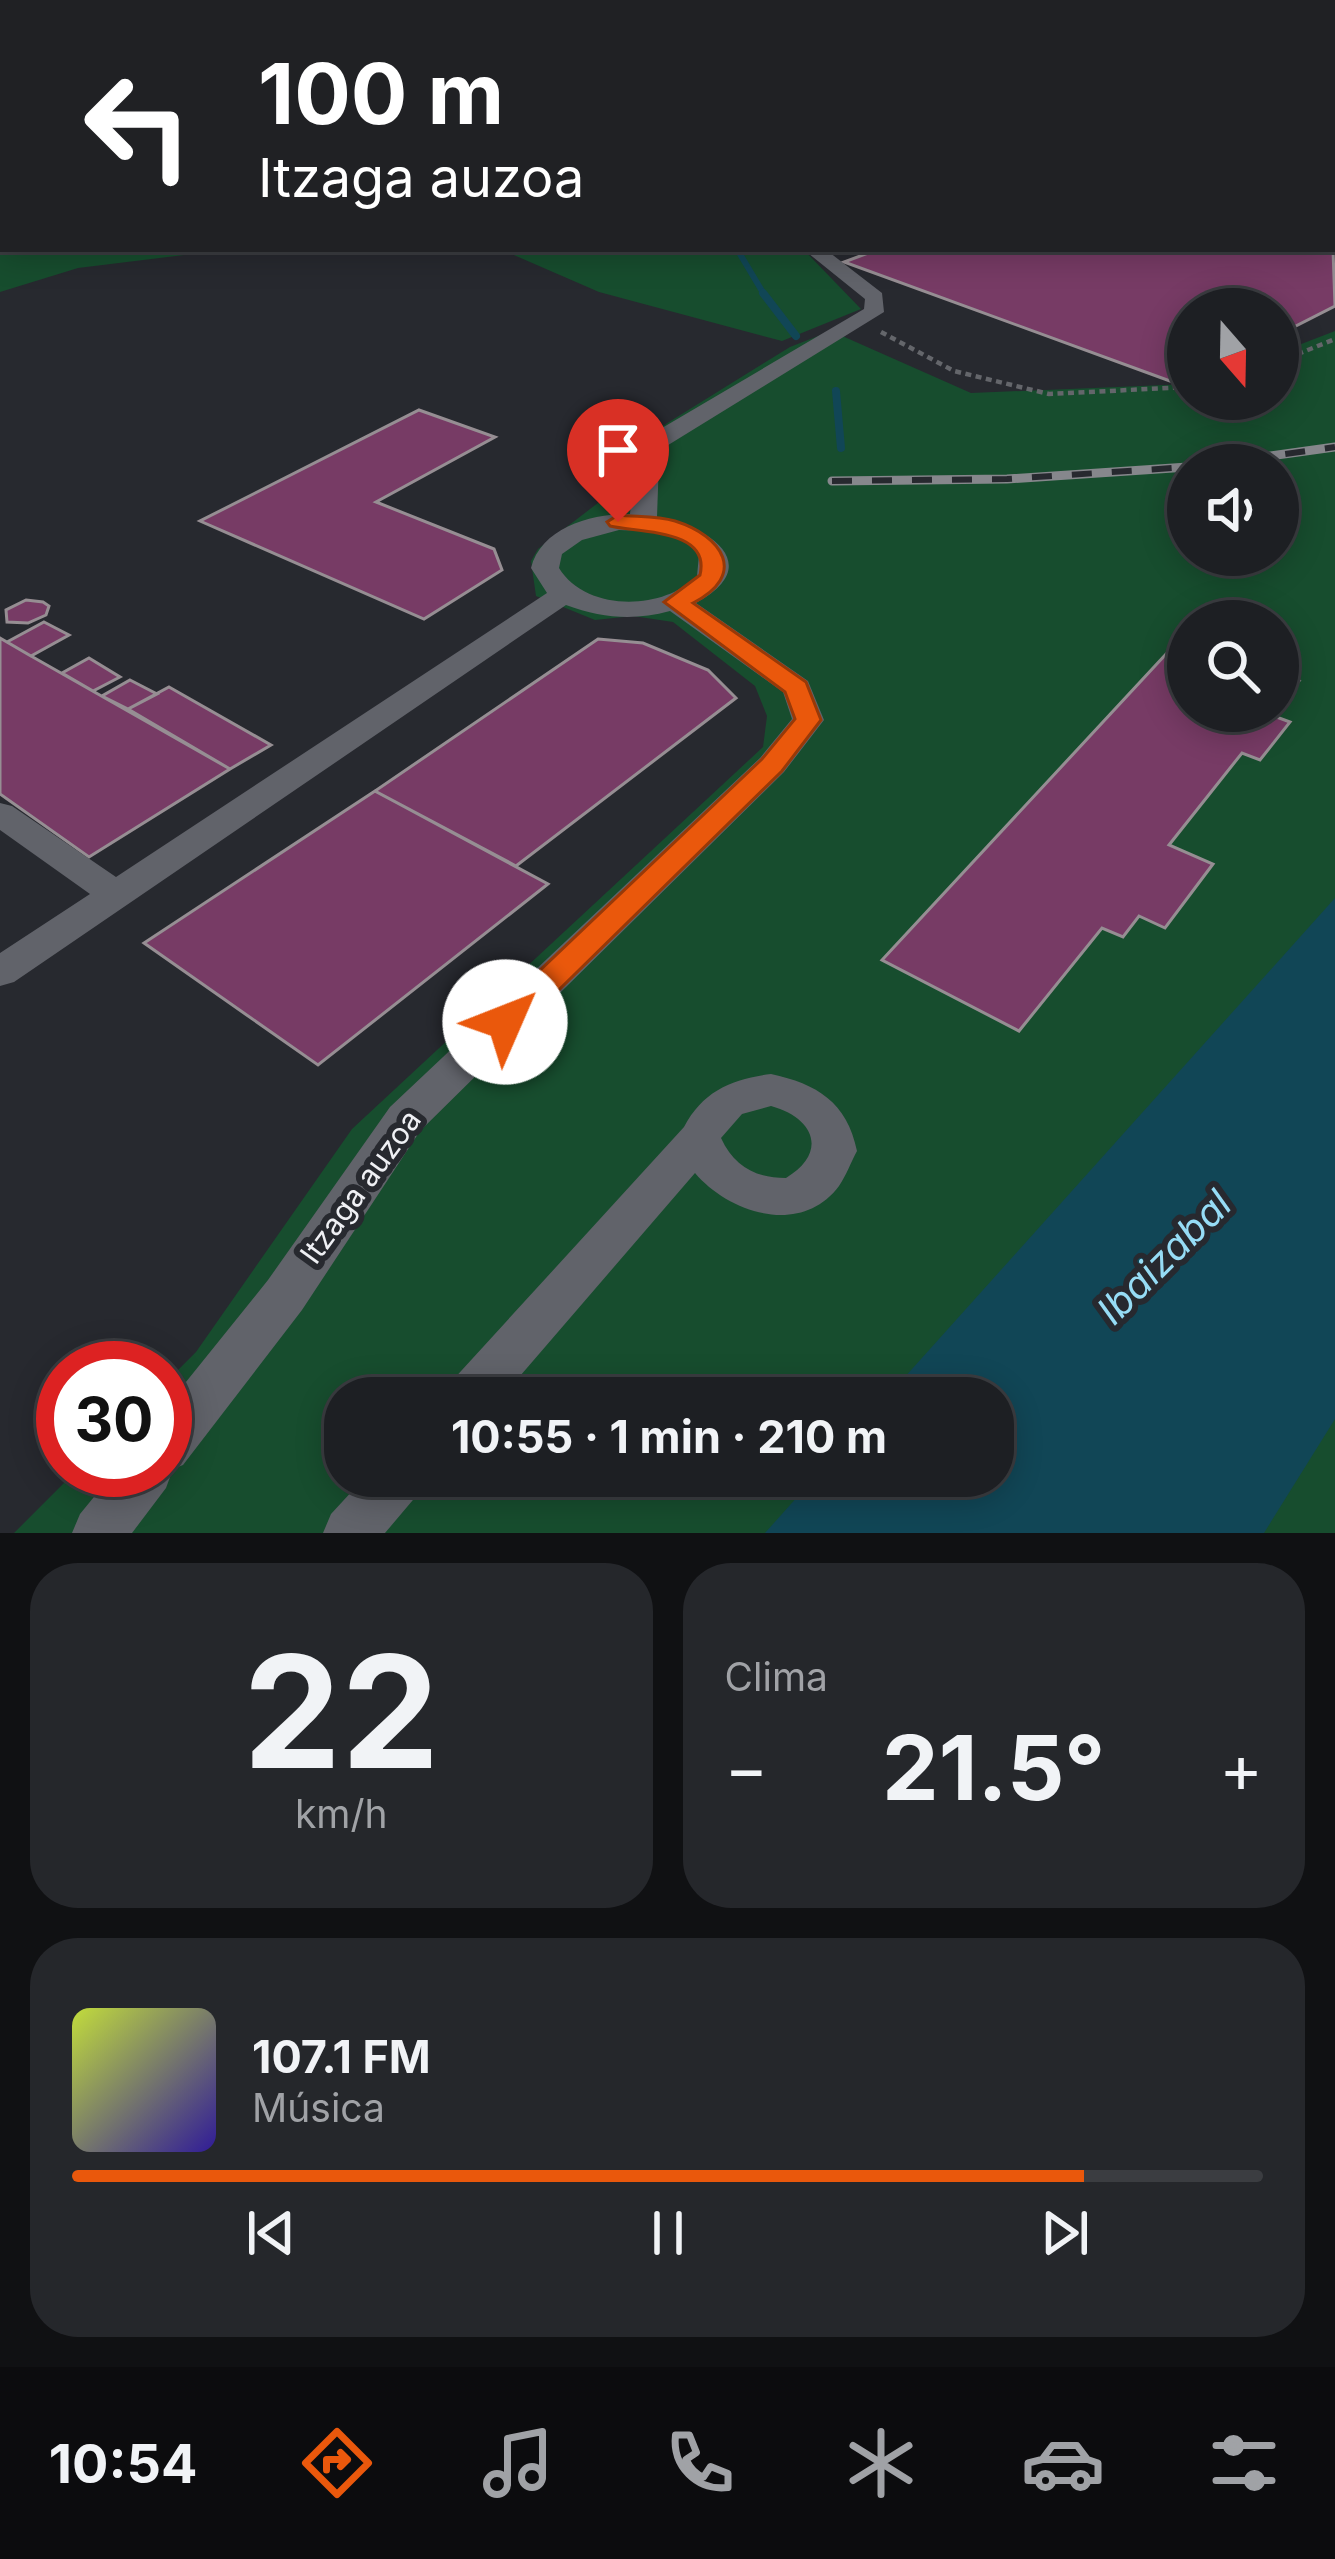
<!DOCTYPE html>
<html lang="es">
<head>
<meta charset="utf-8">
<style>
  :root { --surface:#1d1f23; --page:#25272b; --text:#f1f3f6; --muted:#a0a2a6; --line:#3b3d41; --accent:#ea580c }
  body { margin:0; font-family:Inter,sans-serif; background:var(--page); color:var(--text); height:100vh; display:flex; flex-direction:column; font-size:45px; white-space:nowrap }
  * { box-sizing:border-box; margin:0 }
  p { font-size:39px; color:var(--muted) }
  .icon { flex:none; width:66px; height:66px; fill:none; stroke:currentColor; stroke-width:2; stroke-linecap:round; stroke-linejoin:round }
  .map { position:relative; height:1533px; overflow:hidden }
  .panel { display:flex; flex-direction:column; gap:30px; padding:30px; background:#101113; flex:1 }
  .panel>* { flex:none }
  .banner { position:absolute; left:0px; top:0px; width:1335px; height:252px; box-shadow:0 6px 30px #0003,0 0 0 3px var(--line); background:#202124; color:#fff; overflow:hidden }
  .needle { width:78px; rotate:160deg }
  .fabs { position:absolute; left:1167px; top:288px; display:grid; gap:24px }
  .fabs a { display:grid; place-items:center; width:132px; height:132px; border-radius:50%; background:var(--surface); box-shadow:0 6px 30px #0003,0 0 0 3px var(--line); font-size:60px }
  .speed { position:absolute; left:36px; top:1341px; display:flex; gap:24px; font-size:60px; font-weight:700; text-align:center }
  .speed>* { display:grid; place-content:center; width:156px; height:156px; border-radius:50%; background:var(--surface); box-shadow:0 6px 30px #0003,0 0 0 3px var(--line); line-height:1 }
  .speed .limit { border:18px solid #d22; background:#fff; color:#111 }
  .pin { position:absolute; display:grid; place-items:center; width:102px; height:102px; color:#fff; margin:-123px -51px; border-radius:50% 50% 50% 0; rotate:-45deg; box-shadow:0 0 12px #0007 }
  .pin .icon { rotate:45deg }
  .me { position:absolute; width:132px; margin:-66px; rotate:46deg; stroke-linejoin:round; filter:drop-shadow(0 0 9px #0008) }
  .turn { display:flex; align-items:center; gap:42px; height:252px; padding:0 60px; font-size:54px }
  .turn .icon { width:156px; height:156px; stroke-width:2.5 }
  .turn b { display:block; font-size:84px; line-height:102px }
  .big { font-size:90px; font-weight:700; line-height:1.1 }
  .panel .tile { flex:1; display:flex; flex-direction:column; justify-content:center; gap:18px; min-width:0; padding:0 42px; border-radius:48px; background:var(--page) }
  .panel .dial { align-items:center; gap:0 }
  .dial b { font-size:156px; line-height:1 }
  .song { display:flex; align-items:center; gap:36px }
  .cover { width:144px; height:144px; border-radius:18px; background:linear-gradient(135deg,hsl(70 70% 55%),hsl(250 70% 35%)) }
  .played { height:12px; border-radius:6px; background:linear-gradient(90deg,var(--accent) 85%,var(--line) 85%) }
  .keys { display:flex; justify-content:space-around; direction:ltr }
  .heat { display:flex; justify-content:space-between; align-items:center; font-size:66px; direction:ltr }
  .panel .tiles { flex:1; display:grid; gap:30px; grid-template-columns:1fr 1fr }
  .tile:last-child { grid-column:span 2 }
  .trip { position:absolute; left:324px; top:1377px; width:690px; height:120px; border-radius:48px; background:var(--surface); box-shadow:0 6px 30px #0003,0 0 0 3px var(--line); font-weight:700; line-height:120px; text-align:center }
  .dock { display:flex; height:192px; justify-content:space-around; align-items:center; background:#0c0c0e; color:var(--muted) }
  .dock .icon { width:84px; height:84px }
  .dock .current { color:var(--accent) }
  .dock b { font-size:54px; color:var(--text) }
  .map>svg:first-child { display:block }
</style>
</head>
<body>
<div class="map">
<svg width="1335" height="1533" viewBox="0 0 1335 1533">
  <rect width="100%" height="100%" fill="#27292f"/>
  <!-- green -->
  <path fill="#174d2e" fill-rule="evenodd" d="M 0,0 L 1335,0 L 1335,80 L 1332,3 L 3,3 L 3,249 L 233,249 L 78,268 L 0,292 Z
    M 500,249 L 803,249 L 861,309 L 782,341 L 599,292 Z
    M 831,331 L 971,393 L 1188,384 L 1188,399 L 1278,399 L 1278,353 L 1335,331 L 1335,1533 L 14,1533 L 77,1470 L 165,1470 L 165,1383 L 196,1352 L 352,1129 L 763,747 L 767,716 L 755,686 L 673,622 L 633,616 L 595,620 L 536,596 L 531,561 L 538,549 L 607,496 L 611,458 L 790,347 ZM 1188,465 L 1278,465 L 1278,555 L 1188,555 ZM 1188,621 L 1278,621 L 1278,711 L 1188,711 ZM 345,1398 L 993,1398 L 993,1476 L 345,1476 Z"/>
  <!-- water -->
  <path fill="#114656" d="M 1335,898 L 1335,1419 L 1264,1533 L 765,1533 L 816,1476 L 993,1476 L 993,1398 L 886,1398 Z"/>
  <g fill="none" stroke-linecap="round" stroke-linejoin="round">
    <!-- stream-far2 -->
    <path stroke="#114656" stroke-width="4.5" d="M 509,0 L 515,3
      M 989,0 L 993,3"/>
    <!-- stream-far1 -->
    <path stroke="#114656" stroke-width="6" d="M 737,249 L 765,296"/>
    <!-- stream -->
    <path stroke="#114656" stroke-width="8" d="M 763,293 L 796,336
      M 836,391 L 841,448"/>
  </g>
  <!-- building -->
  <path fill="#773b65" stroke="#968e93" stroke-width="3" d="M 1332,221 L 1335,306 L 1278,335 L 1278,309 L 1188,309 L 1188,381 L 1181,385 L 844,262 L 879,249 L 1332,249 Z
    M 419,410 L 495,437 L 376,502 L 494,549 L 502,570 L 424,619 L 200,521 Z
    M 26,600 L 43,602 L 49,606 L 46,615 L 28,623 L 7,622 L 6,610 Z
    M 44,622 L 69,635 L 31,656 L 7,642 Z
    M 0,638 L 31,656 L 230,769 L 89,857 L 0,794 Z
    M 598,639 L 643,643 L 708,670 L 736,698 L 516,866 L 375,791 Z
    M 1180,639 L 1188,642 L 1188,711 L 1274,711 L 1271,715 L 1290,722 L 1260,760 L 1242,753 L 1169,845 L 1213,864 L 1165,928 L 1139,916 L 1123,937 L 1102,928 L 1019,1031 L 882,960 Z
    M 89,658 L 120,677 L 93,691 L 62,673 Z
    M 1278,673 L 1299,681 L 1278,707 Z
    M 130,680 L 157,694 L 128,709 L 102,696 Z
    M 169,687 L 271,745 L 230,769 L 128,709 Z
    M 375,791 L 548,884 L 318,1065 L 144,943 Z"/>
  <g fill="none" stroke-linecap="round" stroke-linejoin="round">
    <!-- path-far1 -->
    <path stroke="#64666b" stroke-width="3" stroke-dasharray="4.5 3" stroke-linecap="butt" d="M 1275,0 L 1288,3"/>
    <!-- path -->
    <path stroke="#64666b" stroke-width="4.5" stroke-dasharray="6 4.5" stroke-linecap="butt" d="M 881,332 L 954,371 L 1049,394 L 1188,387
      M 1278,362 L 1335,339"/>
    <!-- minor -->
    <path fill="#61636a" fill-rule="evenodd" d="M 1332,81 L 1335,81 L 1335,89 L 1332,89 Z
      M 803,249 L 825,249 L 882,293 L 884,312 L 665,447 L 659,460 L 657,517 C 706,525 768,564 696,603 L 808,681 L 824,720 L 784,772 L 420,1131 L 302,1310 L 183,1465 L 173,1469 L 166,1488 L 132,1533 L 72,1533 L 80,1514 L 116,1470 L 165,1470 L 165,1408 L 268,1280 L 390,1107 L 760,758 L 792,719 L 783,692 L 670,611 C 633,621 602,618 566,605 L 14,982 L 0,986 L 0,953 L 90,894 L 0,830 L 0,803 L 12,806 L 116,877 L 547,593 L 531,568 C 541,528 591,513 630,514 L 635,460 L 645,438 L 864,309 L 865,299 ZM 619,530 C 648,531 681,531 699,555 L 697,576 C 663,611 586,612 559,568 L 562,554 L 582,540 Z
      M 771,1074 C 817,1084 847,1102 857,1151 C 851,1162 846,1176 839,1186 C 801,1237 729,1213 695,1173 L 501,1398 L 444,1398 L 451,1382 L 684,1127 C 703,1091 732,1079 771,1074 ZM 771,1106 C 815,1118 828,1153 786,1178 C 755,1178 734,1166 721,1138 L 742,1114 Z
      M 366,1476 L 426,1476 L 418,1494 L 385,1533 L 323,1533 L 331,1514 Z"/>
    <defs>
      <path id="rail" d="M 1206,465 L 1335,447
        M 832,481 L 1007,479 L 1188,467"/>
    </defs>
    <!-- rail casing -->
    <use href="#rail" stroke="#86878c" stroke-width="9"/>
    <!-- rail -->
    <use href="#rail" stroke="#27292f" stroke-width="6" stroke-dasharray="20" stroke-linecap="butt"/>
  </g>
  <!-- route -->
  <path fill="#ea580c" stroke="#983908" stroke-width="3" d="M 618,515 C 636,517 657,516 675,521 C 723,536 748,575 693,603 L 806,682 L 821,720 L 782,771 L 517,1031 L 494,1031 L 489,1022 L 494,1014 L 762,759 L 795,719 L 785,692 L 664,602 L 700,575 C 711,529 639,533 610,526 L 607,522 Z"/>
  <g text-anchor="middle" stroke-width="12" stroke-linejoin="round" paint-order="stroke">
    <!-- street labels -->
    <g font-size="30" fill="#eff0f4" stroke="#27292f">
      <text transform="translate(361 1187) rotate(-54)" y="10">Itzaga auzoa</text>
    </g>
    <!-- near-water labels -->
    <g font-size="39" font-style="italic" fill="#96dcf5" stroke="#27292f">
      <text transform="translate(1164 1257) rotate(-45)" y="14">Ibaizabal</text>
    </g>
  </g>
</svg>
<div class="fabs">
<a><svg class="needle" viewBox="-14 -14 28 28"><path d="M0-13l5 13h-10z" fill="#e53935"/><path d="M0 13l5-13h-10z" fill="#a0a2a6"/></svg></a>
<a><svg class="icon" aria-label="sound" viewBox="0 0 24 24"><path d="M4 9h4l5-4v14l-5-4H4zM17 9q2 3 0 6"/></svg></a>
<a><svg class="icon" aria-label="search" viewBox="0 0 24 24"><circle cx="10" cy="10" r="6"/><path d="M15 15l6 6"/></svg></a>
</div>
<div class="speed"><div class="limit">30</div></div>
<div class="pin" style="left:618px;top:522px;background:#d93025"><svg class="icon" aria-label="arrive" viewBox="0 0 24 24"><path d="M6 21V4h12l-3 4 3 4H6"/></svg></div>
<svg class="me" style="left:505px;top:1022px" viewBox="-20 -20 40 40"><circle r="19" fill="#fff"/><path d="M0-13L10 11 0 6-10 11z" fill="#ea580c"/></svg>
<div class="trip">10:55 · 1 min · 210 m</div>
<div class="banner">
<div class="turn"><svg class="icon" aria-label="left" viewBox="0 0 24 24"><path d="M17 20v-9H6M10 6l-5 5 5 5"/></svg><div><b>100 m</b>Itzaga auzoa</div></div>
</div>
</div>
<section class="panel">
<div class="tiles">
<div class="tile dial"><b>22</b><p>km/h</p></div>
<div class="tile"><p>Clima</p>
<div class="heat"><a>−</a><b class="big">21.5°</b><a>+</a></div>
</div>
<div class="tile">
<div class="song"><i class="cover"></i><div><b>107.1 FM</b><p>Música</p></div></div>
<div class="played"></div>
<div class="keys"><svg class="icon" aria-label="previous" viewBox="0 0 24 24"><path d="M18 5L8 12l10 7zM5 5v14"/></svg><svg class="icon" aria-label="pause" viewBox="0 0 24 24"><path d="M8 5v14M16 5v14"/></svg><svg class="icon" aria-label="next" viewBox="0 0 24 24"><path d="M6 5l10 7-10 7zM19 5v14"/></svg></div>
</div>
</div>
</section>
<nav class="dock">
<b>10:54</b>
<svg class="icon current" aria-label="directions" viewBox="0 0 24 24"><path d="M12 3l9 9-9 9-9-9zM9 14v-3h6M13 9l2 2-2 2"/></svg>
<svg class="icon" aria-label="music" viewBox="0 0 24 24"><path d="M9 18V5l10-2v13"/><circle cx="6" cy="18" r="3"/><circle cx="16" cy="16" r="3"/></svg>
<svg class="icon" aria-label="phone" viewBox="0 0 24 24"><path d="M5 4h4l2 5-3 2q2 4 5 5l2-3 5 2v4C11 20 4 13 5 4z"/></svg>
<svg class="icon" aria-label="climate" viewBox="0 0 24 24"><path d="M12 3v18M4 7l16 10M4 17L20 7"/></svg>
<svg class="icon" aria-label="car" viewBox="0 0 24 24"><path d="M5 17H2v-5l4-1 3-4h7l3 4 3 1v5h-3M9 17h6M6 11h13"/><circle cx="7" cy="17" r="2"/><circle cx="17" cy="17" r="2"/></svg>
<svg class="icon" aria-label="filters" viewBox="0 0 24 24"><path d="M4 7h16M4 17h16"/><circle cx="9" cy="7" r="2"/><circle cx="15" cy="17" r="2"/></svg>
</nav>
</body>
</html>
